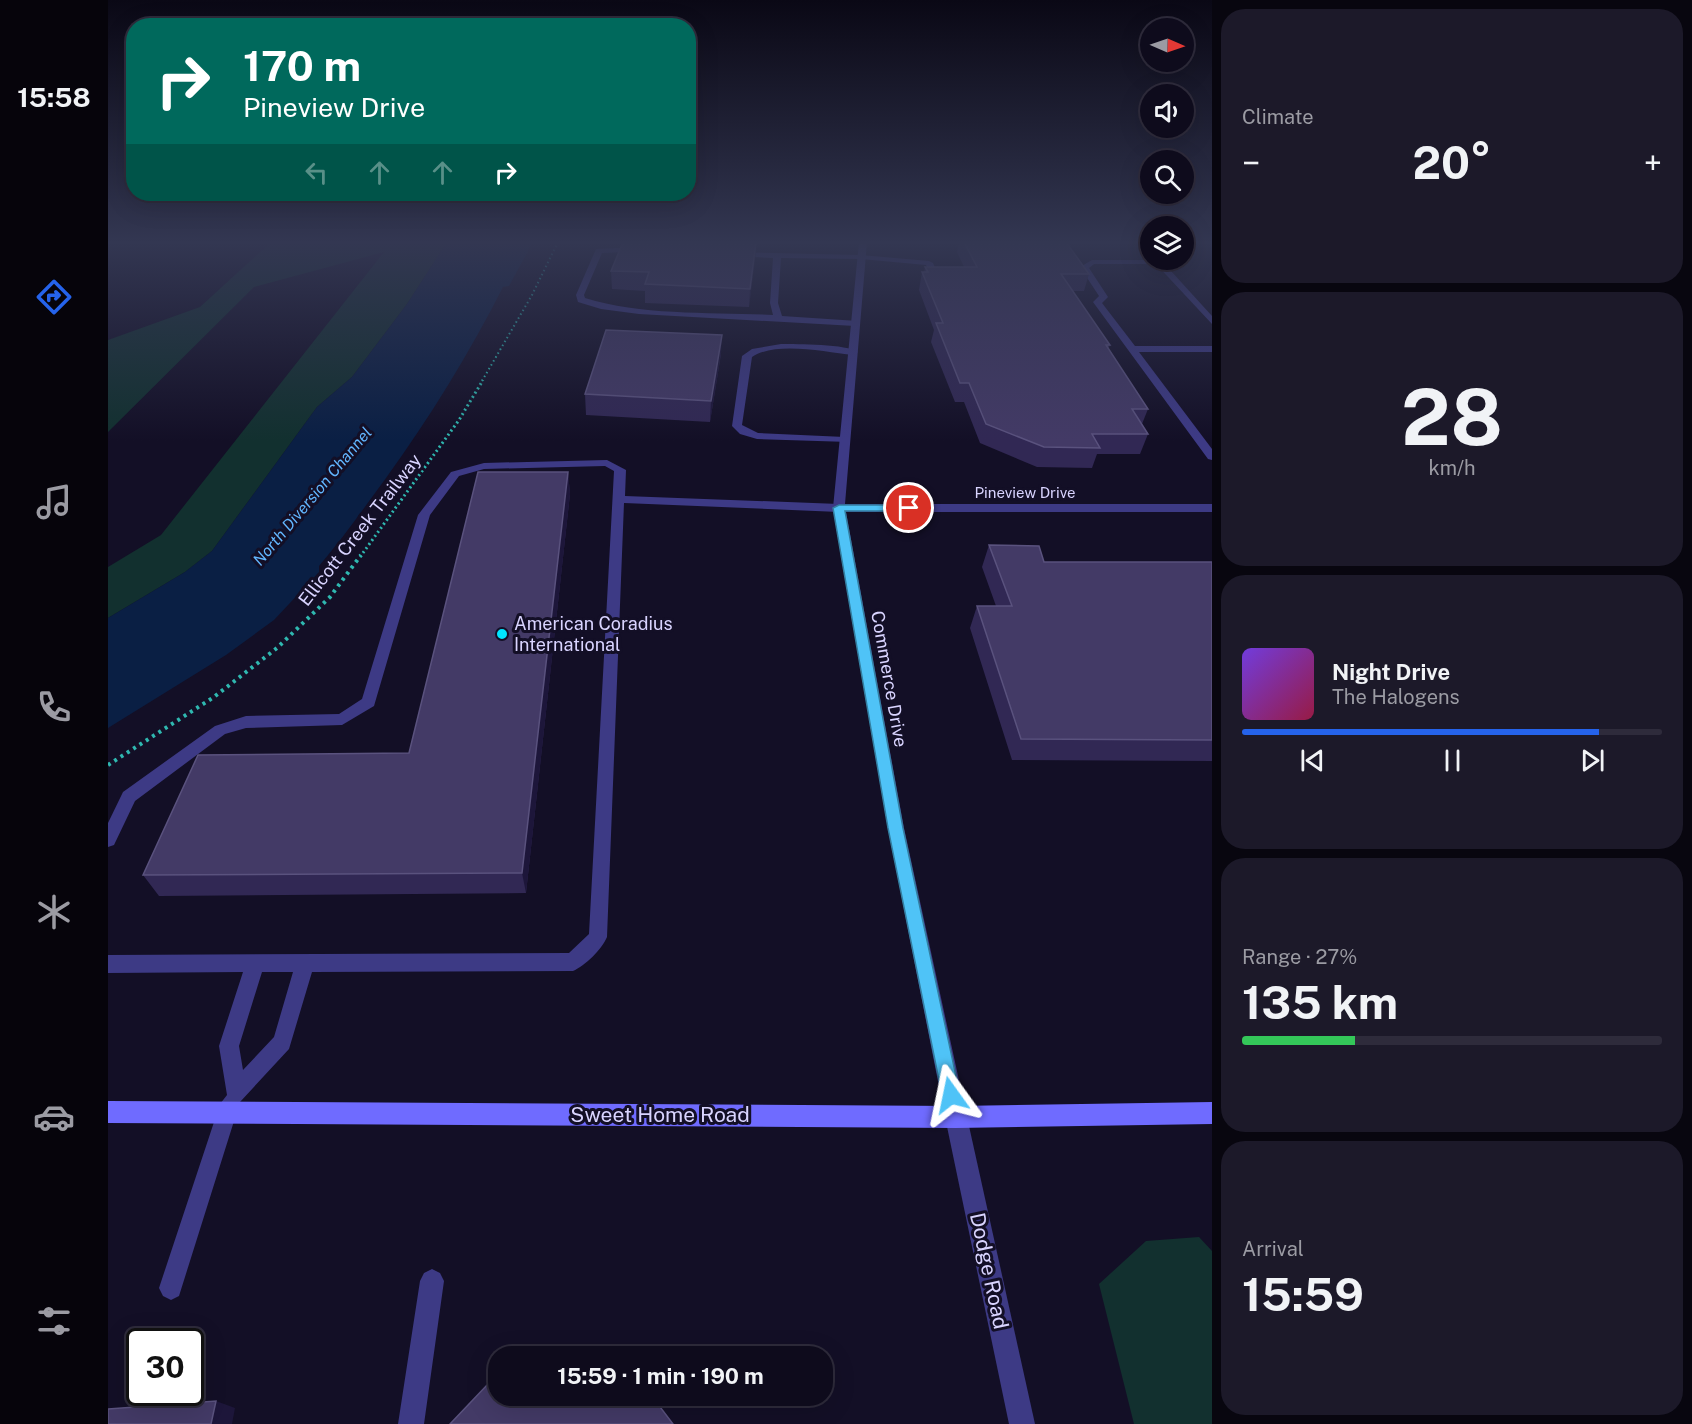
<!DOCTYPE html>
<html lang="en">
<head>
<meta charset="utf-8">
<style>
  :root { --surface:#0e0b1c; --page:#1c1929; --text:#f1f3f6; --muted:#9b9ba3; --line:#2e2b3b; --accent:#2563eb }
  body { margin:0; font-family:"Public Sans",sans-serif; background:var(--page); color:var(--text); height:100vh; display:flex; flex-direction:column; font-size:22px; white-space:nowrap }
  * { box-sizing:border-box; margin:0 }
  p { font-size:20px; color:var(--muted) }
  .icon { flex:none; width:33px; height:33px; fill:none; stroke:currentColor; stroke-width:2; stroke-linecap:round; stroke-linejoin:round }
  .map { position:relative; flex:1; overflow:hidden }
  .drawer { display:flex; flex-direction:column; gap:9px; padding:9px; background:#08060f; width:480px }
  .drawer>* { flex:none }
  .hud { position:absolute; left:18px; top:18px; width:570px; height:183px; border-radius:24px; box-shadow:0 6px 24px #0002,0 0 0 2px var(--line); background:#00695c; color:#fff; overflow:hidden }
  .needle { width:39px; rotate:92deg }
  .controls { position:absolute; left:1032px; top:18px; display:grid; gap:12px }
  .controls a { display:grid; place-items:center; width:54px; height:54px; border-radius:50%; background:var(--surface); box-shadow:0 6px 24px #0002,0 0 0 2px var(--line); font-size:30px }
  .speed { position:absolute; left:18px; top:1328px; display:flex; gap:12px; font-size:30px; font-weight:700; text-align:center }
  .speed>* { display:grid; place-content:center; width:78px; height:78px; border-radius:50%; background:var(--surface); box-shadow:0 6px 24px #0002,0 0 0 2px var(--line); line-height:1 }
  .speed .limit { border:3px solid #111; border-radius:9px; background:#fff; color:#111 }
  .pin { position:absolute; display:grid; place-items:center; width:51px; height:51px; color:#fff; margin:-26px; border:3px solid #fff; border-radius:50%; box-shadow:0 2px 6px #0007 }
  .me { position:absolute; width:66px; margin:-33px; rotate:348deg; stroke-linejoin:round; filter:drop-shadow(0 0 4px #0008) }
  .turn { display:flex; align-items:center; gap:21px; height:126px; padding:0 18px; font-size:27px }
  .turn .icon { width:78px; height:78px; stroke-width:2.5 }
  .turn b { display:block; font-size:42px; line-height:51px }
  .lanes { display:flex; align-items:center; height:57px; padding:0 18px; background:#0003; justify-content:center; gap:30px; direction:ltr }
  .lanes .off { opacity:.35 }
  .big { font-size:45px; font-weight:700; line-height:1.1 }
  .drawer .tile { flex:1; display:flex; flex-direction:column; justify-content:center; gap:9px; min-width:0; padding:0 21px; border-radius:24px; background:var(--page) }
  .drawer .dial { align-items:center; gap:0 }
  .dial b { font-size:78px; line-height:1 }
  .song { display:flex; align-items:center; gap:18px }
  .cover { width:72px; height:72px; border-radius:9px; background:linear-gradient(135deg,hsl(260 70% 55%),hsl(340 70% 35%)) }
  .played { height:6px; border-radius:3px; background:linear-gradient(90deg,var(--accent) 85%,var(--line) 85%) }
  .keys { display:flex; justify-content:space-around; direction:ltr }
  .heat { display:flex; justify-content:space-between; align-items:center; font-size:33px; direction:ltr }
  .charge { height:9px; border-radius:4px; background:linear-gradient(90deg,#34c759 27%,var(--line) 0) }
  .trip { position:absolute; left:380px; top:1346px; width:345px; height:60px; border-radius:24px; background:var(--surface); box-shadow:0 6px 24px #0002,0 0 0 2px var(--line); font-weight:700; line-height:60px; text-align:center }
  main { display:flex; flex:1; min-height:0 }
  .dock { display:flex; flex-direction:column; width:108px; justify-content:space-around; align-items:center; background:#06040b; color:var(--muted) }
  .dock .icon { width:42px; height:42px }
  .dock .current { color:var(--accent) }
  .dock b { font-size:27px; color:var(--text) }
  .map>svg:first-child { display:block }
</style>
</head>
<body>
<main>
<nav class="dock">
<b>15:58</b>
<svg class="icon current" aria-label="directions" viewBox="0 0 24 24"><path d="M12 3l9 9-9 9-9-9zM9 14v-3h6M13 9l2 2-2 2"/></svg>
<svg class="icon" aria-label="music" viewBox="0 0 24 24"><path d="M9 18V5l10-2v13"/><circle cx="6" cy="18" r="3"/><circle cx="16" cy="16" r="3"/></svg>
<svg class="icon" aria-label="phone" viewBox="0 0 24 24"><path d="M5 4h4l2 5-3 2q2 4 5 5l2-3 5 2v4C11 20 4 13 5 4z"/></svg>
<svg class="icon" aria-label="climate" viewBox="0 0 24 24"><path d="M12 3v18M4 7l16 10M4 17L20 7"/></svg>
<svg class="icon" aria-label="car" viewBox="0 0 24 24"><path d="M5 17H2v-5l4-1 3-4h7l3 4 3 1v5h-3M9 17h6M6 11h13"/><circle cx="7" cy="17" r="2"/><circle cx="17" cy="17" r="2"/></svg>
<svg class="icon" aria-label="filters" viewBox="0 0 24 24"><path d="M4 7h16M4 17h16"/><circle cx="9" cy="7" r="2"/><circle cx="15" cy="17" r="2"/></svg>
</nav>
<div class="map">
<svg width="1104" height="1424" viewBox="0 0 1104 1424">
  <rect width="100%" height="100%" fill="#130f26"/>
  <!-- green -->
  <path fill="#12302f" d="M 163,242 L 339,242 L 299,304 L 244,377 L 209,407 L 104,551 L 77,572 L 0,618 L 0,567 L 53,535 L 276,252 L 146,287 L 0,432 L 0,340 L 92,307 Z
    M 1091,1237 L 1104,1251 L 1104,1424 L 1026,1424 L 991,1284 L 1038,1241 Z"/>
  <!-- water -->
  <path fill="#0a1f44" d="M 339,242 L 425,242 L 401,286 L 395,287 C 361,354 322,417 278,478 C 256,508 235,538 211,566 L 211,572 L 166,620 L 118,655 L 0,728 L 0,618 L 77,572 L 104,551 L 209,407 L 244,377 L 299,304 Z"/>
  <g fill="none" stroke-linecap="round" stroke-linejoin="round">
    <!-- path-far2 -->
    <path stroke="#2fb8b0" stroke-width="2" stroke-dasharray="1.5 3" stroke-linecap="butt" d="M 374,381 L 424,295 L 450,242"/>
    <!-- path-far1 -->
    <path stroke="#2fb8b0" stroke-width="3" stroke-dasharray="2 3" stroke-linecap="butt" d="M 252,557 L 351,420 L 375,380"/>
    <!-- path -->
    <path stroke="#2fb8b0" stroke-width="4" stroke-dasharray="3 4.5" stroke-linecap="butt" d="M 0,765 L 106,697 L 169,648 L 222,597 L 253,555"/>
    <!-- service -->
    <path fill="#3d3a85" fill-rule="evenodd" d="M 531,247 L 534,247 L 534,251 L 494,253 L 476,295 L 477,298 C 535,316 605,312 665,315 L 662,303 L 665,258 L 624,256 L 624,252 L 627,252 L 753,255 L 821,261 L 825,263 L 830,275 L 823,277 L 818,265 L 753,259 L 673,258 L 670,303 L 674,316 L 750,321 L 750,325 L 747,326 L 531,314 L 493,309 L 470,302 L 468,295 L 488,249 Z
      M 984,260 L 1053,260 L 1104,316 L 1104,324 L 1048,264 L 986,264 L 981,268 L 1000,297 L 994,303 L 1027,346 L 1104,346 L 1104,352 L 1031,352 L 1104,449 L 1104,460 L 1100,459 L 985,302 L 991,296 L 972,267 Z
      M 673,344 C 689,344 739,344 750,352 L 745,355 C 717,352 668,341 644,357 L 634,425 L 650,433 L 737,437 L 741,438 L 741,442 L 649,439 L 632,434 L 624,426 L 634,356 L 644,349 Z
      M 499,460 L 518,470 L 517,496 L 731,504 L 737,508 L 731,512 L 516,503 L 499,937 C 494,949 477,966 465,971 L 204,972 L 181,1049 L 132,1102 L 71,1296 L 63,1300 L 55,1296 L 51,1288 L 112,1104 L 119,1095 L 111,1046 L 135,972 L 0,973 L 0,955 L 461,953 L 481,934 L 506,471 L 497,466 L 376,469 L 351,476 L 322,515 L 266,706 L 234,725 L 138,728 L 117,734 L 27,801 L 6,845 L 0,847 L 0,823 L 15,792 L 107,726 L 138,716 L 231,714 L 254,699 L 310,515 L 343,472 L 376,463 ZM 154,972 L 185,972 L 166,1037 L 135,1070 L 131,1046 Z
      M 324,1269 L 332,1273 L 336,1281 L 316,1424 L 290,1424 L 312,1281 L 316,1273 Z"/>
    <!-- minor -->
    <path fill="#3d3a85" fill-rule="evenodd" d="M 751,242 L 759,242 L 737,504 L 1104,504 L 1104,512 L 738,512 L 796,828 L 859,1117 L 855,1124 L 848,1128 L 841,1124 L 837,1117 L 780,828 L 725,508 Z"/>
    <!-- tertiary -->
    <path fill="#3d3a85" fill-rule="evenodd" d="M 848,1106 L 855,1110 L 859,1117 L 927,1424 L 901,1424 L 837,1117 L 841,1110 Z"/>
    <!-- secondary -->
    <path fill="#6f6bff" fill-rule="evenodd" d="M 0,1101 L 848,1106 L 1104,1102 L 1104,1124 L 848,1128 L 0,1123 Z"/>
  </g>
  <!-- wall -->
  <path fill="#312854" d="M 515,242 L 649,242 L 641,307 L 537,303 L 537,291 L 504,289 L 503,271 Z
    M 851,242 L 958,242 L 981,274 L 976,291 L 965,291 L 1002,345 L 1000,349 L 1040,409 L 1034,424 L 1040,434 L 1032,454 L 989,454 L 984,468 L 929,467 L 872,443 L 856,402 L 847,402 L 823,342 L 826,330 L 811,290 L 814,272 L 816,272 L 817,267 L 856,267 L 849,252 Z
    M 613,354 L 602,422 L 478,415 L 477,394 Z
    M 460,472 L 462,494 L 418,893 L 51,896 L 35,875 L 301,753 Z
    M 881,545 L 936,562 L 1104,562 L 1104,761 L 904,760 L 862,628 L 869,606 L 888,606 L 874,567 Z"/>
  <!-- shaded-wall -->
  <path fill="#1d163a" d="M 648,242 L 647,260 L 641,307 L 642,289 Z
    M 614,335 L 613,354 L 602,422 L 603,401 Z
    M 460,472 L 462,494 L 418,893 L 414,873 Z
    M 108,1401 L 127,1408 L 124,1424 L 103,1424 Z"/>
  <!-- building -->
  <path fill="#433a66" stroke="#5a527e" stroke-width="1.5" d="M 515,242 L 648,242 L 642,289 L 537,284 L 541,272 L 503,271 Z
    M 856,242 L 958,242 L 981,274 L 953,274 L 1002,345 L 998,345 L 1040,409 L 1024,409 L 1040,434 L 984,434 L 992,448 L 936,447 L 878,424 L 861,383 L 852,383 L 828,323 L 835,323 L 814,272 L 820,272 L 817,267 L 869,267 Z
    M 498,330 L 614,335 L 603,401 L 477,394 Z
    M 370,472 L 460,472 L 414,873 L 35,875 L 90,755 L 301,753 Z
    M 881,545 L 931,546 L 936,562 L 1104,562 L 1104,740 L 913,739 L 869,606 L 904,606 Z
    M 381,1383 L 390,1383 L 390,1395 L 543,1395 L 565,1424 L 342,1424 Z
    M 108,1401 L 103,1424 L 0,1424 L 0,1409 Z"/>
  <!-- sky -->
  <linearGradient id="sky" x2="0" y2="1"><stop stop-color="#0a0815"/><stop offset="0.55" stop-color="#333752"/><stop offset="1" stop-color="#333752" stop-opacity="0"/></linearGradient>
  <rect width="1104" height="441" fill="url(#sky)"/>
  <!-- route -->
  <path fill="#4fc3f7" stroke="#337fa1" stroke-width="1.5" d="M 731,505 L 801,505 L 806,508 L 801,511 L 737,511 L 795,828 L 852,1095 L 850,1102 L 843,1105 L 836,1102 L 834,1095 L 780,828 L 725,508 Z"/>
  <!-- markers -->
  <circle fill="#00e5ff" stroke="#130f26" stroke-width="2" cx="394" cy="634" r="6"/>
  <g text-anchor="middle" stroke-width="6" stroke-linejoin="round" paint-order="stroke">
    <!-- far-street labels -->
    <g font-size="15" fill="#d9d4ff" stroke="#130f26">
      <text x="917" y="498">Pineview Drive</text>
    </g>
    <!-- far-water labels -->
    <g font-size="16" font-style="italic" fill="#62b6ff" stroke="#130f26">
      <text transform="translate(204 496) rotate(-50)" y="6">North Diversion Channel</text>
    </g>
    <!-- street labels -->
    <g font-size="18" fill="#d9d4ff" stroke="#130f26">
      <text transform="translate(252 530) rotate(-52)" y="6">Ellicott Creek Trailway</text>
      <text transform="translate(781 679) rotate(80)" y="6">Commerce Drive</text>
    </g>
    <!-- poi labels -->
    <g font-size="18" fill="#d9d4ff" stroke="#130f26" text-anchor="start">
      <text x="406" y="630">American Coradius<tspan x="406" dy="21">International</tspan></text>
    </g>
    <!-- near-street labels -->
    <g font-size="21" fill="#d9d4ff" stroke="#130f26">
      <text x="552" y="1122">Sweet Home Road</text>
      <text transform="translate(881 1271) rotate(78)" y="7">Dodge Road</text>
    </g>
  </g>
</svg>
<div class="controls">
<a><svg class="needle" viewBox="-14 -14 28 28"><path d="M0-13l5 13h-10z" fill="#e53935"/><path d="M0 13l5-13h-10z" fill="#9b9ba3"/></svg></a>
<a><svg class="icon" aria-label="sound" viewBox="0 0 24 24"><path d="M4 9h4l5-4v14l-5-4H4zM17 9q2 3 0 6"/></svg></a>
<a><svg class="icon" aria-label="search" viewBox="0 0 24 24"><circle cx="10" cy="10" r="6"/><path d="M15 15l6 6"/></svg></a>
<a><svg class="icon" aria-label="layers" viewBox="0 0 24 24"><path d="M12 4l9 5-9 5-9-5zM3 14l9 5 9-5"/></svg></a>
</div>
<div class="speed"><div class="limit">30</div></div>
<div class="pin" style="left:801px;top:508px;background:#d93025"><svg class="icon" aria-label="arrive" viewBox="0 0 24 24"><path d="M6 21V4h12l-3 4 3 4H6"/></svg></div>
<svg class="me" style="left:843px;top:1095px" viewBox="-20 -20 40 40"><path d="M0-17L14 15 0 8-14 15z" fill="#4fc3f7" stroke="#fff" stroke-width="4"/></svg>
<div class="trip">15:59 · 1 min · 190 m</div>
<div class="hud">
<div class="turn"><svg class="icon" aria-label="right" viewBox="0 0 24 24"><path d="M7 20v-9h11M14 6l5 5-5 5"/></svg><div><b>170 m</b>Pineview Drive</div></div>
<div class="lanes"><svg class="icon off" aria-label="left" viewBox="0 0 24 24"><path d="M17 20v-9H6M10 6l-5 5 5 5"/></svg><svg class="icon off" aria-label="ahead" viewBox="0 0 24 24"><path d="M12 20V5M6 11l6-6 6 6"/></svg><svg class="icon off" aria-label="ahead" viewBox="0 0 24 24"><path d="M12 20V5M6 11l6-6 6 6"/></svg><svg class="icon" aria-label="right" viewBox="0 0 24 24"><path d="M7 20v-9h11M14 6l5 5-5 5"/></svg></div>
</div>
</div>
<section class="drawer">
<div class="tile"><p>Climate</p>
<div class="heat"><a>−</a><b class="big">20°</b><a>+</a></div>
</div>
<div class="tile dial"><b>28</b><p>km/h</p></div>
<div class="tile">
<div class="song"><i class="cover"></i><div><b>Night Drive</b><p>The Halogens</p></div></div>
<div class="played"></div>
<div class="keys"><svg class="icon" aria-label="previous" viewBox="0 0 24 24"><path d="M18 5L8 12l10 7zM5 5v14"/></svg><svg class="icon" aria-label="pause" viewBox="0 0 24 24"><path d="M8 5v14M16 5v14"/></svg><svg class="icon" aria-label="next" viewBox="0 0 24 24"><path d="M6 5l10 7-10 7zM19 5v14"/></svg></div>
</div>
<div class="tile"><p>Range · 27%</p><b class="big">135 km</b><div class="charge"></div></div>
<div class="tile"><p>Arrival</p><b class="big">15:59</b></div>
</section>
</main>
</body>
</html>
